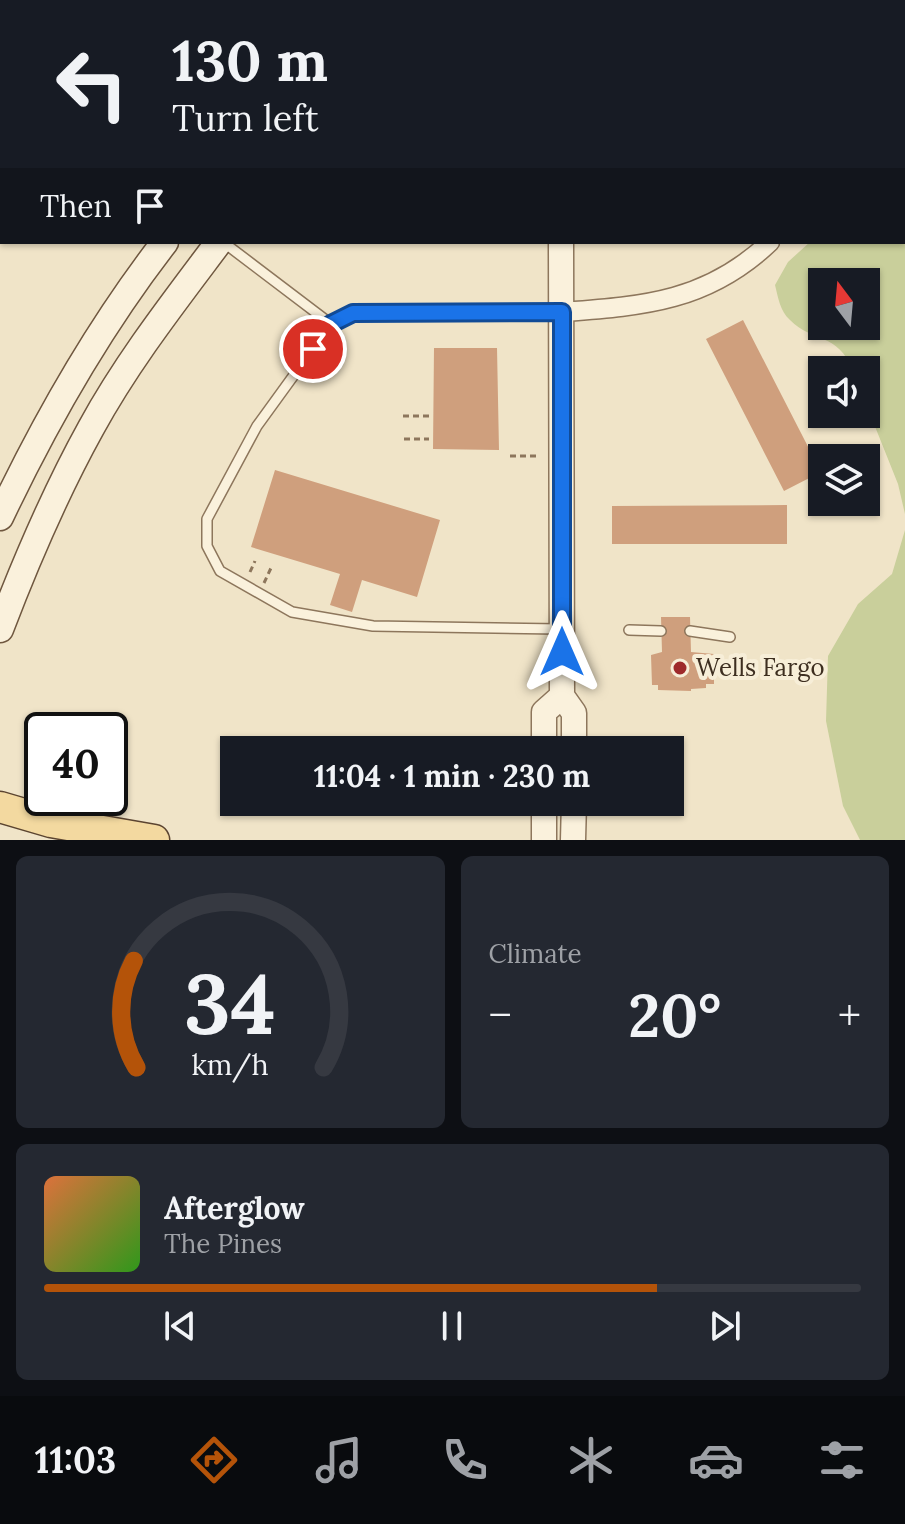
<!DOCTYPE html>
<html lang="en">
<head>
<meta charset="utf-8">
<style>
  :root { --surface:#171b24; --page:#242831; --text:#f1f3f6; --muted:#9ea1a6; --line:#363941; --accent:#b45309 }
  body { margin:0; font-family:Lora,serif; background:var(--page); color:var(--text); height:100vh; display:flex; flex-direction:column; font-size:30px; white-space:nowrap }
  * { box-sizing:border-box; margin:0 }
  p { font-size:26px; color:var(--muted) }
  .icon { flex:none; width:44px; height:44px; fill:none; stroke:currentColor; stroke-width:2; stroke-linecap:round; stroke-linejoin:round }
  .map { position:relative; height:840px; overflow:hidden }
  .panel { display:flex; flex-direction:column; gap:16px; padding:16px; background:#0d0f14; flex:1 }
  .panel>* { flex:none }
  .hud { position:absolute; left:0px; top:0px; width:906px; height:244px; box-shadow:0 2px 6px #0004; background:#171b24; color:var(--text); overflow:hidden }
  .needle { width:52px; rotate:344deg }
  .buttons { position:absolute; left:808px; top:268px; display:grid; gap:16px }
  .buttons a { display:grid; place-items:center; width:72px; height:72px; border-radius:0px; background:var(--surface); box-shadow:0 2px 6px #0004; font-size:40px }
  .speed { position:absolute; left:24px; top:712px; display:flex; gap:16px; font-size:40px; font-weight:700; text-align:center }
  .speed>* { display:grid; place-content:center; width:104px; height:104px; border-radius:50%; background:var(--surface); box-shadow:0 2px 6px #0004; line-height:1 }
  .speed .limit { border:4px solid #111; border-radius:12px; background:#fff; color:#111 }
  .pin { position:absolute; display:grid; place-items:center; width:68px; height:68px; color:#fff; margin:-34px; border:4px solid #fff; border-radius:50%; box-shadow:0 2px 8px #0007 }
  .me { position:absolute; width:88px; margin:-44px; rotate:0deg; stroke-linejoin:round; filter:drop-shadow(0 0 6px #0008) }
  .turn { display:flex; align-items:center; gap:28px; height:168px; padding:0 40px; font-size:36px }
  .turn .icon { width:104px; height:104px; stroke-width:2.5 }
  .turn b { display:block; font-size:56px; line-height:68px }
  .then { display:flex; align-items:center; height:76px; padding:0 40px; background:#0003; gap:16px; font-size:30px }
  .big { font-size:60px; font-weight:700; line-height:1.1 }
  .panel .tile { flex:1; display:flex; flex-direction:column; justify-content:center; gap:12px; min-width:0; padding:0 28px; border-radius:12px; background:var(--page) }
  .panel .dial { align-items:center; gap:0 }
  .dial svg { height:208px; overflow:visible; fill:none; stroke:var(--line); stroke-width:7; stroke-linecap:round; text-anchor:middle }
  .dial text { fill:var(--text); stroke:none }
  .song { display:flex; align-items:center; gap:24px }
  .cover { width:96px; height:96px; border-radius:12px; background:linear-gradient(135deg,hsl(20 70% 55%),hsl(110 70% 35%)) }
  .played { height:8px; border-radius:4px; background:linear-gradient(90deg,var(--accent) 75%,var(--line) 75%) }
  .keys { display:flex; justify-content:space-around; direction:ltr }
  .heat { display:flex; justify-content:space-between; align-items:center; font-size:44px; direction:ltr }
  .panel .tiles { flex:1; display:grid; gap:16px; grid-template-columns:1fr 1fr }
  .tile:last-child { grid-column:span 2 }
  .trip { position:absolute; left:220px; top:736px; width:464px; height:80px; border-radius:0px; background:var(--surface); box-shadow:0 2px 6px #0004; font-weight:700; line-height:80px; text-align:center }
  .menu { display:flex; height:128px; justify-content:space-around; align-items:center; background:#090b0e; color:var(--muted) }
  .menu .icon { width:56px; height:56px }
  .menu .current { color:var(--accent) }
  .menu b { font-size:36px; color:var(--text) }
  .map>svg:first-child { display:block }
</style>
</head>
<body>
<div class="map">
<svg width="905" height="840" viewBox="0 0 905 840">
  <rect width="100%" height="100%" fill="#f0e4c8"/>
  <!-- green -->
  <path fill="#c9cf9b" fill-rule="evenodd" d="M 904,231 L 905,232 L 905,514 L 898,484 L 866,404 L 866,370 L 853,370 C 837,332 813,343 790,320 C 780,311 778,297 775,285 L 788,262 L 810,242 L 904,242 ZM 822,282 L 866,282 L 866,326 L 822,326 Z
    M 905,530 L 905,840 L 860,840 L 843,806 L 826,721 L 828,656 L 858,604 L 892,574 Z"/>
  <!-- building -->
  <path fill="#cf9f7d" d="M 743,320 L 821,472 L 784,491 L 706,339 Z
    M 434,348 L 497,348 L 499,450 L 433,449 Z
    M 275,470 L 440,520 L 417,597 L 362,580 L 352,612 L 330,605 L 340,574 L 251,547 Z
    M 787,505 L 787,544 L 612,544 L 612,506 Z
    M 661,617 L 690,617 L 691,652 L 714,654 L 714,684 L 706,684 L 706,688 L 691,689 L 691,691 L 658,690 L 658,685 L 652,685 L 651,655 L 662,652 Z"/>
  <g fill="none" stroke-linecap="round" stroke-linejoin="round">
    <defs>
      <path id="service" d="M 881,0 L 893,2
        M 904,4 L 905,4
        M 904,31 L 905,32
        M 223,242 L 331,324
        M 559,629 L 373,626 L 292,612 L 220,571 L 207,546 L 207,519 L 257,426 L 331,324 L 353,313 L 560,312
        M 629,630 L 661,631
        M 690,631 L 730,637"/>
      <path id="minor" d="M 863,2 L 863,0
        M 562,312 C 643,306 707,302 770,242"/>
      <path id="tertiary" d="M 495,0 L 497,2
        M 561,242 L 562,696 L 574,713 L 574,750
        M 544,750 L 544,712 L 562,696
        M 544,840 L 544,802
        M 573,840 L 574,802"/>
      <path id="secondary" d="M 364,2 L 365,0
        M 407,2 L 408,0
        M 0,517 C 46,420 99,327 165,242
        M 0,629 C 26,561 55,493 91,428 C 127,362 174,302 219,242"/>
      <path id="primary" d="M 0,807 L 51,822 L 154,840"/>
    </defs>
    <!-- service casing -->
    <use href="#service" stroke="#8d765c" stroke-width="12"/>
    <!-- minor casing -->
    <use href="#minor" stroke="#8d765c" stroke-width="21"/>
    <!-- tertiary casing -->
    <use href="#tertiary" stroke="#8d765c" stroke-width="27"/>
    <!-- secondary casing -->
    <use href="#secondary" stroke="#6f573f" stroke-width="29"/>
    <!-- primary casing -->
    <use href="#primary" stroke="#5b4430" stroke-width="33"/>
    <!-- path -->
    <path stroke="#8d765c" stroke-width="3" stroke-dasharray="6 4" stroke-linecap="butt" d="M 403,416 L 429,416
      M 404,439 L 429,439
      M 510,456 L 537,456
      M 250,572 L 255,561
      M 264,583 L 271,568"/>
    <!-- service -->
    <use href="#service" stroke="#faf1dc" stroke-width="9"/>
    <!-- minor -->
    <use href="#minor" stroke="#faf1dc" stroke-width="18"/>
    <!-- tertiary -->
    <use href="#tertiary" stroke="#faf1dc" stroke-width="24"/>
    <!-- secondary -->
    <use href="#secondary" stroke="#faf1dc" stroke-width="26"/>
    <!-- primary -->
    <use href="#primary" stroke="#f3d9a0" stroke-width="30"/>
  </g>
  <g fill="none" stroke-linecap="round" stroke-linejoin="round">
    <defs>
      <path id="route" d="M 313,349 L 331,324 L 353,313 L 562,312 L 562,652"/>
    </defs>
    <!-- route casing -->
    <use href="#route" stroke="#114b97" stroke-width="20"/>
    <!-- route -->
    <use href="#route" stroke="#1a73e8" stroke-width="14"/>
  </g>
  <!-- markers -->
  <circle fill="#9e2a2b" stroke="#f7eed8" stroke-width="3" cx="680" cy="668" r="8"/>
  <g text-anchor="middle" stroke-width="8" stroke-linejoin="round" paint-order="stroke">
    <!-- poi labels -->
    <g font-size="24" fill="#3d2e20" stroke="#f7eed8" text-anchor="start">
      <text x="696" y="676">Wells Fargo</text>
    </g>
  </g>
</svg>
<div class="buttons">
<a><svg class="needle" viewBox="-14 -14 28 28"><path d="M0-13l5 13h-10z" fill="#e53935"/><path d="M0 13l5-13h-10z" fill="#9ea1a6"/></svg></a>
<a><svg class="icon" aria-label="sound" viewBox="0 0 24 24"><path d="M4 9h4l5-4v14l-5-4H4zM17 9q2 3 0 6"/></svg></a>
<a><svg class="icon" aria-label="layers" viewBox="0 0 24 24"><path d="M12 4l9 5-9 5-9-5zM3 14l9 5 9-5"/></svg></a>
</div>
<div class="speed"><div class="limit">40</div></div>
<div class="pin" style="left:313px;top:349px;background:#d93025"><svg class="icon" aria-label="arrive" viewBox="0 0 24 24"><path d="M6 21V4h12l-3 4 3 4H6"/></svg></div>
<svg class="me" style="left:562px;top:652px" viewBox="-20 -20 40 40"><path d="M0-17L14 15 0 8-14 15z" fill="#1a73e8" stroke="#fff" stroke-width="4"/></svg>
<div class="trip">11:04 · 1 min · 230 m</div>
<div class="hud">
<div class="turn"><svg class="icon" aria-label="left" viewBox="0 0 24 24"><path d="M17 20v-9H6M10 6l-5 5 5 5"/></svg><div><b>130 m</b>Turn left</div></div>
<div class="then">Then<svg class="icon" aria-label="arrive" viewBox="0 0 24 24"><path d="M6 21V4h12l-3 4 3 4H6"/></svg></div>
</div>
</div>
<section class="panel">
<div class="tiles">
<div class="tile dial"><svg viewBox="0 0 100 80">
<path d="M14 69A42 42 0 1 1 86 69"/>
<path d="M14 69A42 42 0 0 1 13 28" stroke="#b45309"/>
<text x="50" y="56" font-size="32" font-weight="700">34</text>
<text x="50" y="72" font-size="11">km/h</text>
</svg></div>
<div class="tile"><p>Climate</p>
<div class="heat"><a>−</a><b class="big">20°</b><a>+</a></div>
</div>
<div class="tile">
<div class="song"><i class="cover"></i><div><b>Afterglow</b><p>The Pines</p></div></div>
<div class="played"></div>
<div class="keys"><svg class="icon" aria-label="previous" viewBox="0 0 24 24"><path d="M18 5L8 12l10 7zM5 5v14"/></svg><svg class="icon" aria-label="pause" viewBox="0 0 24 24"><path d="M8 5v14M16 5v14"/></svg><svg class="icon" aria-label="next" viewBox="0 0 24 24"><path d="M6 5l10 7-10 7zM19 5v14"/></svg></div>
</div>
</div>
</section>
<nav class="menu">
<b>11:03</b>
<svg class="icon current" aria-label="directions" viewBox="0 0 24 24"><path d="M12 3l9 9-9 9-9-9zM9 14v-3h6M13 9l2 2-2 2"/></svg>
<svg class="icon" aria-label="music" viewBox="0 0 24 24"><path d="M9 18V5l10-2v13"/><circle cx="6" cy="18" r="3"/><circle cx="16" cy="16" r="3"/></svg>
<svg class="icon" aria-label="phone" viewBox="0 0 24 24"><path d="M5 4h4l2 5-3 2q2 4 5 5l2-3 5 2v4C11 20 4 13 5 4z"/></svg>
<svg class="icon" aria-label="climate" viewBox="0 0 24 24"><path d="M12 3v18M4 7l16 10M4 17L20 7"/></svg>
<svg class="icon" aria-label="car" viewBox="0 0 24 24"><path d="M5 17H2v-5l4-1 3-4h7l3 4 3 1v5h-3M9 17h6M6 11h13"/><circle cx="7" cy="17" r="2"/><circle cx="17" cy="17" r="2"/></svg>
<svg class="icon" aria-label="filters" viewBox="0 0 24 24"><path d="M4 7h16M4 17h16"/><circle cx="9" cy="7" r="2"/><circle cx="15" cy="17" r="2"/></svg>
</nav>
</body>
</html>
